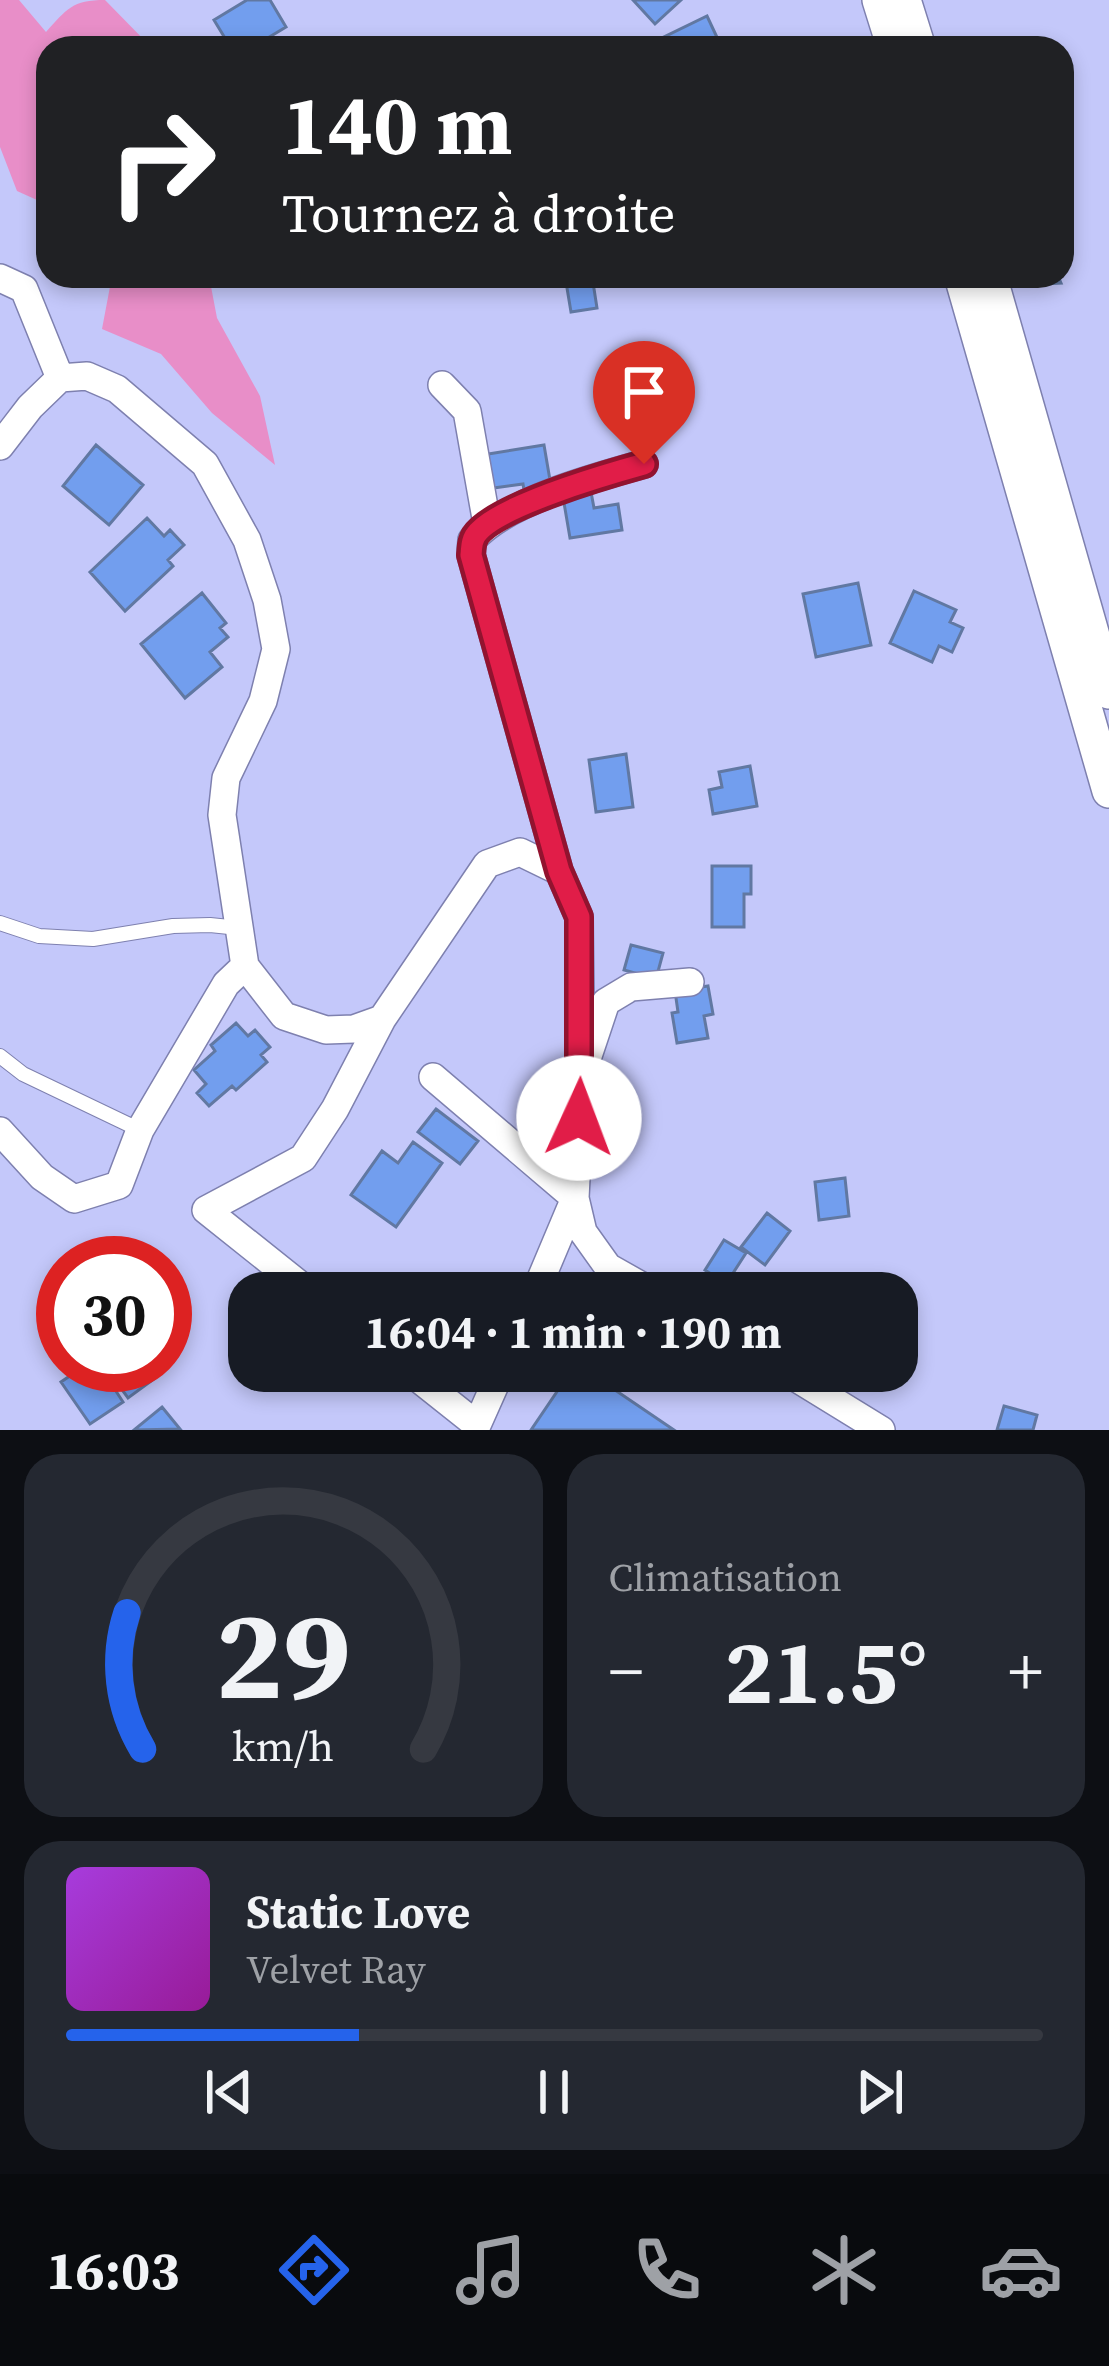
<!DOCTYPE html>
<html lang="fr">
<head>
<meta charset="utf-8">
<style>
  :root { --surface:#171b24; --page:#242831; --text:#f1f3f6; --muted:#9ea1a6; --line:#363941; --accent:#2563eb }
  body { margin:0; font-family:"Source Serif 4",serif; background:var(--page); color:var(--text); height:100vh; display:flex; flex-direction:column; font-size:45px; white-space:nowrap }
  * { box-sizing:border-box; margin:0 }
  p { font-size:39px; color:var(--muted) }
  .icon { flex:none; width:66px; height:66px; fill:none; stroke:currentColor; stroke-width:2; stroke-linecap:round; stroke-linejoin:round }
  .map { position:relative; height:1430px; overflow:hidden }
  .panel { display:flex; flex-direction:column; gap:24px; padding:24px; background:#0d0f14; flex:1 }
  .panel>* { flex:none }
  .top-card { position:absolute; left:36px; top:36px; width:1038px; height:252px; border-radius:36px; box-shadow:0 6px 18px #0003; background:#202124; color:#fff; overflow:hidden }
  .speed { position:absolute; left:36px; top:1236px; display:flex; gap:24px; font-size:60px; font-weight:700; text-align:center }
  .speed>* { display:grid; place-content:center; width:156px; height:156px; border-radius:50%; background:var(--surface); box-shadow:0 6px 18px #0003; line-height:1 }
  .speed .limit { border:18px solid #d22; background:#fff; color:#111 }
  .pin { position:absolute; display:grid; place-items:center; width:102px; height:102px; color:#fff; margin:-123px -51px; border-radius:50% 50% 50% 0; rotate:-45deg; box-shadow:0 0 12px #0007 }
  .pin .icon { rotate:45deg }
  .me { position:absolute; width:132px; margin:-66px; rotate:2deg; stroke-linejoin:round; filter:drop-shadow(0 0 9px #0008) }
  .turn { display:flex; align-items:center; gap:42px; height:252px; padding:0 48px; font-size:54px }
  .turn .icon { width:156px; height:156px; stroke-width:2.5 }
  .turn b { display:block; font-size:84px; line-height:102px }
  .big { font-size:90px; font-weight:700; line-height:1.1 }
  .panel .tile { flex:1; display:flex; flex-direction:column; justify-content:center; gap:18px; min-width:0; padding:0 42px; border-radius:36px; background:var(--page) }
  .panel .dial { align-items:center; gap:0 }
  .dial svg { height:312px; overflow:visible; fill:none; stroke:var(--line); stroke-width:7; stroke-linecap:round; text-anchor:middle }
  .dial text { fill:var(--text); stroke:none }
  .song { display:flex; align-items:center; gap:36px }
  .cover { width:144px; height:144px; border-radius:18px; background:linear-gradient(135deg,hsl(280 70% 55%),hsl(300 70% 35%)) }
  .played { height:12px; border-radius:6px; background:linear-gradient(90deg,var(--accent) 30%,var(--line) 30%) }
  .keys { display:flex; justify-content:space-around; direction:ltr }
  .heat { display:flex; justify-content:space-between; align-items:center; font-size:66px; direction:ltr }
  .panel .tiles { flex:1; display:grid; gap:24px; grid-template-columns:1fr 1fr }
  .tile:last-child { grid-column:span 2 }
  .trip { position:absolute; left:228px; top:1272px; width:690px; height:120px; border-radius:36px; background:var(--surface); box-shadow:0 6px 18px #0003; font-weight:700; line-height:120px; text-align:center }
  .tabs { display:flex; height:192px; justify-content:space-around; align-items:center; background:#090b0e; color:var(--muted) }
  .tabs .icon { width:84px; height:84px }
  .tabs .on { color:var(--accent) }
  .tabs b { font-size:54px; color:var(--text) }
  .map>svg:first-child { display:block }
</style>
</head>
<body>
<div class="map">
<svg width="1109" height="1430" viewBox="0 0 1109 1430">
  <rect width="100%" height="100%" fill="#c4c8fa"/>
  <!-- green -->
  <path fill="#e88ec8" d="M 0,0 L 19,0 L 46,32 C 67,9 72,0 105,0 L 152,48 L 48,48 L 48,205 L 17,191 L 0,147 Z
    M 112,276 L 209,276 L 217,318 L 260,396 L 275,465 L 212,413 L 161,354 L 102,329 Z"/>
  <!-- building -->
  <path fill="#729eee" stroke="#6178a2" stroke-width="3" d="M 247,0 L 270,0 L 286,27 L 251,48 L 231,48 L 214,20 Z
    M 633,0 L 681,0 L 655,24 Z
    M 707,16 L 722,48 L 670,48 L 664,37 Z
    M 565,276 L 592,276 L 597,308 L 571,312 Z
    M 1014,276 L 1058,276 L 1061,283 L 1042,284 L 1036,278 L 1015,283 Z
    M 96,445 L 143,485 L 109,525 L 63,486 Z
    M 544,445 L 551,486 L 524,490 L 523,484 L 486,489 L 476,456 Z
    M 591,492 L 594,508 L 618,504 L 622,530 L 570,538 L 563,497 Z
    M 147,518 L 164,536 L 170,530 L 184,545 L 168,560 L 173,566 L 125,611 L 90,572 Z
    M 858,583 L 871,645 L 816,657 L 803,594 Z
    M 914,591 L 956,610 L 950,622 L 963,628 L 952,652 L 939,646 L 932,662 L 890,643 Z
    M 202,593 L 226,623 L 220,628 L 228,637 L 210,652 L 222,667 L 185,698 L 141,644 Z
    M 626,754 L 633,807 L 596,812 L 589,760 Z
    M 750,766 L 757,806 L 713,814 L 709,790 L 722,787 L 719,772 Z
    M 712,866 L 751,866 L 751,894 L 744,894 L 744,927 L 712,927 Z
    M 631,945 L 663,953 L 656,979 L 624,970 Z
    M 708,986 L 713,1014 L 704,1016 L 708,1038 L 677,1043 L 672,1013 L 678,1012 L 675,991 Z
    M 236,1023 L 248,1036 L 255,1030 L 270,1047 L 261,1055 L 267,1062 L 236,1090 L 232,1086 L 209,1106 L 197,1093 L 206,1084 L 194,1070 L 215,1051 L 211,1045 Z
    M 436,1109 L 478,1141 L 460,1164 L 418,1132 Z
    M 413,1142 L 442,1163 L 396,1227 L 351,1195 L 382,1151 L 398,1163 Z
    M 845,1178 L 849,1216 L 819,1220 L 815,1182 Z
    M 767,1213 L 790,1231 L 765,1265 L 741,1247 Z
    M 724,1240 L 746,1253 L 726,1284 L 705,1270 Z
    M 475,1280 L 509,1291 L 508,1293 L 470,1293 Z
    M 86,1365 L 99,1365 L 123,1402 L 90,1424 L 61,1382 Z
    M 104,1365 L 144,1365 L 154,1379 L 128,1398 Z
    M 571,1371 L 587,1371 L 674,1430 L 531,1430 Z
    M 1004,1406 L 1037,1415 L 1033,1430 L 997,1430 Z
    M 162,1407 L 180,1429 L 134,1430 Z"/>
  <g fill="none" stroke-linecap="round" stroke-linejoin="round">
    <defs>
      <path id="service" d="M 0,923 L 39,936 L 93,939 L 173,926 L 210,925 L 239,928
        M 0,1056 L 23,1074 L 140,1130"/>
      <path id="minor" d="M 0,278 L 24,289 L 60,378
        M 442,385 L 467,411 L 487,524
        M 0,446 L 30,407 L 60,378 L 87,376 L 117,389 L 205,464 L 247,540 L 267,600 L 276,649 L 263,701 L 226,778 L 222,815 L 245,966 L 284,1016 L 326,1030 L 354,1029 L 382,1019 L 487,864 L 520,852 L 559,871 L 579,917 L 581,1077 L 575,1198 L 583,1232 L 608,1267 L 654,1293
        M 559,871 L 471,555 L 472,540 C 507,501 593,478 644,464
        M 588,1056 L 606,1002 L 631,987 L 690,982
        M 433,1077 L 575,1198 L 535,1293
        M 0,1131 L 42,1177 L 74,1199 L 119,1185 L 140,1130 L 226,984 L 245,966
        M 310,1293 L 206,1210 L 303,1158 L 335,1109 L 382,1019
        M 409,1371 L 477,1425 L 501,1371
        M 785,1371 L 881,1430"/>
      <path id="tertiary" d="M 879,0 L 894,48
        M 904,0 L 919,48
        M 961,276 L 1109,791
        M 990,276 L 1109,692"/>
    </defs>
    <!-- service casing -->
    <use href="#service" stroke="#7e80af" stroke-width="16"/>
    <!-- minor casing -->
    <use href="#minor" stroke="#7e80af" stroke-width="30"/>
    <!-- tertiary casing -->
    <use href="#tertiary" stroke="#7e80af" stroke-width="36"/>
    <!-- service -->
    <use href="#service" stroke="#fff" stroke-width="14"/>
    <!-- minor -->
    <use href="#minor" stroke="#fff" stroke-width="27"/>
    <!-- tertiary -->
    <use href="#tertiary" stroke="#fff" stroke-width="33"/>
  </g>
  <g fill="none" stroke-linecap="round" stroke-linejoin="round">
    <defs>
      <path id="route" d="M 579,1118 L 579,917 L 559,871 L 471,555 C 472,546 471,543 475,536 C 493,507 608,474 644,464"/>
    </defs>
    <!-- route casing -->
    <use href="#route" stroke="#92132f" stroke-width="30"/>
    <!-- route -->
    <use href="#route" stroke="#e11d48" stroke-width="21"/>
  </g>
</svg>
<div class="speed"><div class="limit">30</div></div>
<div class="pin" style="left:644px;top:464px;background:#d93025"><svg class="icon" aria-label="arrive" viewBox="0 0 24 24"><path d="M6 21V4h12l-3 4 3 4H6"/></svg></div>
<svg class="me" style="left:579px;top:1118px" viewBox="-20 -20 40 40"><circle r="19" fill="#fff"/><path d="M0-13L10 11 0 6-10 11z" fill="#e11d48"/></svg>
<div class="trip">16:04 · 1 min · 190 m</div>
<div class="top-card">
<div class="turn"><svg class="icon" aria-label="right" viewBox="0 0 24 24"><path d="M7 20v-9h11M14 6l5 5-5 5"/></svg><div><b>140 m</b>Tournez à droite</div></div>
</div>
</div>
<section class="panel">
<div class="tiles">
<div class="tile dial"><svg viewBox="0 0 100 80">
<path d="M14 69A42 42 0 1 1 86 69"/>
<path d="M14 69A42 42 0 0 1 10 34" stroke="#2563eb"/>
<text x="50" y="56" font-size="32" font-weight="700">29</text>
<text x="50" y="72" font-size="11">km/h</text>
</svg></div>
<div class="tile"><p>Climatisation</p>
<div class="heat"><a>−</a><b class="big">21.5°</b><a>+</a></div>
</div>
<div class="tile">
<div class="song"><i class="cover"></i><div><b>Static Love</b><p>Velvet Ray</p></div></div>
<div class="played"></div>
<div class="keys"><svg class="icon" aria-label="previous" viewBox="0 0 24 24"><path d="M18 5L8 12l10 7zM5 5v14"/></svg><svg class="icon" aria-label="pause" viewBox="0 0 24 24"><path d="M8 5v14M16 5v14"/></svg><svg class="icon" aria-label="next" viewBox="0 0 24 24"><path d="M6 5l10 7-10 7zM19 5v14"/></svg></div>
</div>
</div>
</section>
<nav class="tabs">
<b>16:03</b>
<svg class="icon on" aria-label="directions" viewBox="0 0 24 24"><path d="M12 3l9 9-9 9-9-9zM9 14v-3h6M13 9l2 2-2 2"/></svg>
<svg class="icon" aria-label="music" viewBox="0 0 24 24"><path d="M9 18V5l10-2v13"/><circle cx="6" cy="18" r="3"/><circle cx="16" cy="16" r="3"/></svg>
<svg class="icon" aria-label="phone" viewBox="0 0 24 24"><path d="M5 4h4l2 5-3 2q2 4 5 5l2-3 5 2v4C11 20 4 13 5 4z"/></svg>
<svg class="icon" aria-label="climate" viewBox="0 0 24 24"><path d="M12 3v18M4 7l16 10M4 17L20 7"/></svg>
<svg class="icon" aria-label="car" viewBox="0 0 24 24"><path d="M5 17H2v-5l4-1 3-4h7l3 4 3 1v5h-3M9 17h6M6 11h13"/><circle cx="7" cy="17" r="2"/><circle cx="17" cy="17" r="2"/></svg>
</nav>
</body>
</html>
